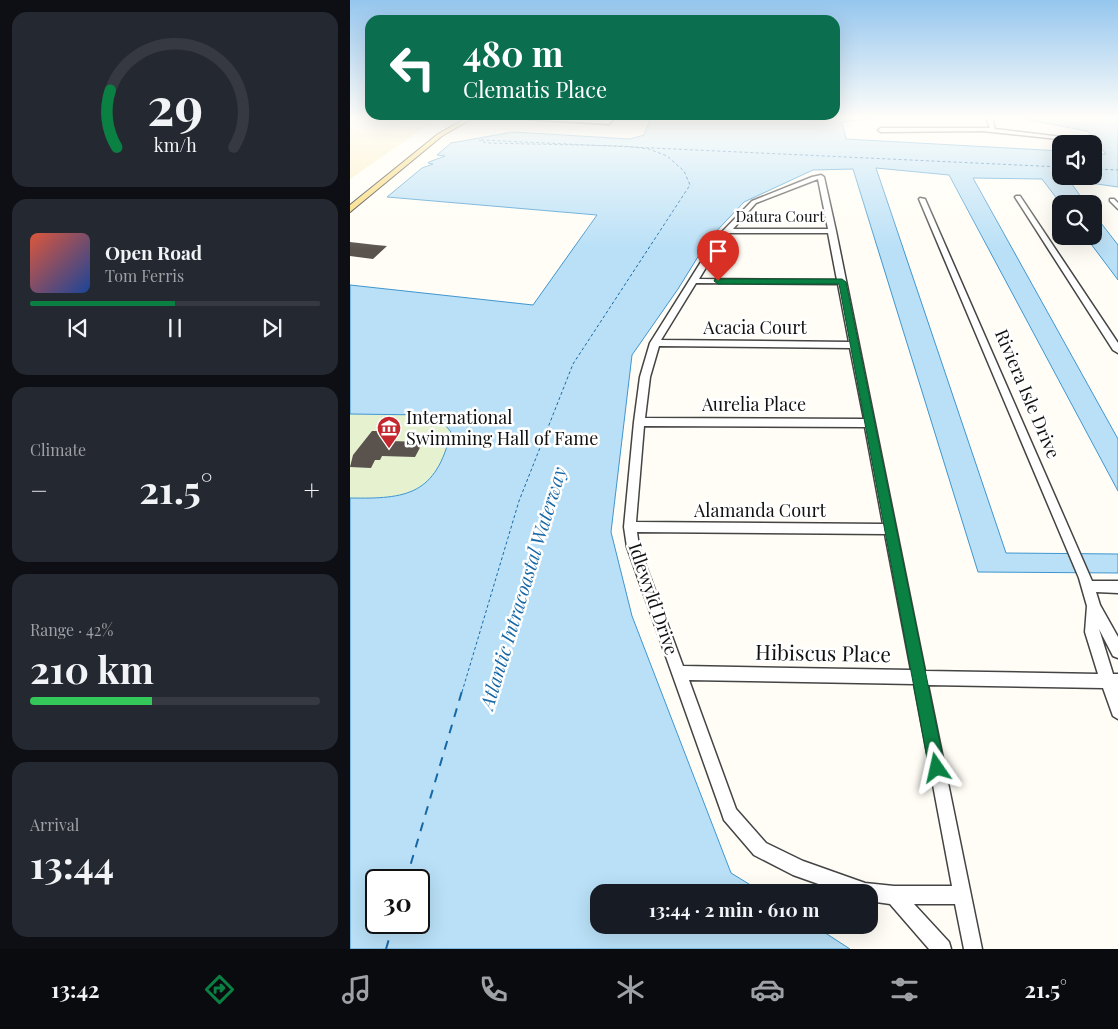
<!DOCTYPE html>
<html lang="en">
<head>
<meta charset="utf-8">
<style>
  :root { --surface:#171b24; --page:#242831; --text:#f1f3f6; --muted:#9ea1a6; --line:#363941; --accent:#0b8043 }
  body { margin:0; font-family:"Playfair Display",serif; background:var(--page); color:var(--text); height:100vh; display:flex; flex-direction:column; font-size:19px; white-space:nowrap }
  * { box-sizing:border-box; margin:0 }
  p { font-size:16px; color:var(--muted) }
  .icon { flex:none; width:28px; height:28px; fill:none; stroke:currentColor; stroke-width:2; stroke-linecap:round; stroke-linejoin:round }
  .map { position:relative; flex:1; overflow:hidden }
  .details { display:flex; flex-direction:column; gap:12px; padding:12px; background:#0d0f14; width:350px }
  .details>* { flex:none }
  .top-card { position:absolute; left:15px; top:15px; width:475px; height:105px; border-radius:15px; box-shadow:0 5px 20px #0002; background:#0b6e4f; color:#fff; overflow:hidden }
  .buttons { position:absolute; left:702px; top:135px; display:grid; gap:10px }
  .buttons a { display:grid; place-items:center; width:50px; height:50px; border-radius:10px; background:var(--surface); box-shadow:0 5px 20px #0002; font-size:25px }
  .speed { position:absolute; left:15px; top:869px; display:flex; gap:10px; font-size:25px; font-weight:700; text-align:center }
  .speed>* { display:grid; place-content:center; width:65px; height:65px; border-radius:50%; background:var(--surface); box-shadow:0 5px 20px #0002; line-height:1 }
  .speed .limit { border:2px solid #111; border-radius:8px; background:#fff; color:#111 }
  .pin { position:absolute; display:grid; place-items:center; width:42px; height:42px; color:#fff; margin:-51px -21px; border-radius:50% 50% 50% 0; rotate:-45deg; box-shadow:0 0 5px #0007 }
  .pin .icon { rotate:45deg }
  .me { position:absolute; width:55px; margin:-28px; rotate:349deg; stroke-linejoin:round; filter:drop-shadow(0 0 4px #0008) }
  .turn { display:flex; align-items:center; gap:18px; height:105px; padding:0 15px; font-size:22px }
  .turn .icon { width:65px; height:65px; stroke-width:2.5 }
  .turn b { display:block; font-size:35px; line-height:42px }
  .big { font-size:38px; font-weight:700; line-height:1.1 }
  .details .tile { flex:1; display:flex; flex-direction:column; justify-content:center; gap:8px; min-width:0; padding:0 18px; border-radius:15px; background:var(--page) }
  .details .dial { align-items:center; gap:0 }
  .dial svg { height:130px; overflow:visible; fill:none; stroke:var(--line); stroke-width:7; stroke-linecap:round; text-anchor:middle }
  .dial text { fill:var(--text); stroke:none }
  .song { display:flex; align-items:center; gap:15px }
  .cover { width:60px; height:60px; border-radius:8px; background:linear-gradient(135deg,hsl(10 70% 55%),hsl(220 70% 35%)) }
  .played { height:5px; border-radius:2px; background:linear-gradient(90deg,var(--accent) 50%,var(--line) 50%) }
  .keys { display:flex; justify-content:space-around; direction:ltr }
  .heat { display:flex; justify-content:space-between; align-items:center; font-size:28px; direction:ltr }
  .charge { height:8px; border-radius:4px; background:linear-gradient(90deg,#34c759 42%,var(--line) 0) }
  .trip { position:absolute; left:240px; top:884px; width:288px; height:50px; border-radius:15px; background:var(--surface); box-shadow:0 5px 20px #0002; font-weight:700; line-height:50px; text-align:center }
  .tab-bar { display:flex; height:80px; justify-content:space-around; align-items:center; background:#090b0e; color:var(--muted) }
  .tab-bar .icon { width:35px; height:35px }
  .tab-bar .on { color:var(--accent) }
  .tab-bar b { font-size:22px; color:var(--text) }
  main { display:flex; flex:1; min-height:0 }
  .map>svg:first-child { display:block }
</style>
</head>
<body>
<main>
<section class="details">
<div class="tile dial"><svg viewBox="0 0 100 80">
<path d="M14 69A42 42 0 1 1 86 69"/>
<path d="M14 69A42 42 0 0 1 10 34" stroke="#0b8043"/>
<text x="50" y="56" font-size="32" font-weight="700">29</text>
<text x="50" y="72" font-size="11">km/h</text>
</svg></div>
<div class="tile">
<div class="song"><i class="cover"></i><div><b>Open Road</b><p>Tom Ferris</p></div></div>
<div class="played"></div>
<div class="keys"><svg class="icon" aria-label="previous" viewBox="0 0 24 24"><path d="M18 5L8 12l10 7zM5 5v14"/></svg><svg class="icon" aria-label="pause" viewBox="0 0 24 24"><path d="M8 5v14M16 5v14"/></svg><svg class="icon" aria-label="next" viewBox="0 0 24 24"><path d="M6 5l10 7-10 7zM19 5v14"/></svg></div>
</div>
<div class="tile"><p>Climate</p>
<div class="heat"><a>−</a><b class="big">21.5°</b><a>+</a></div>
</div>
<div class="tile"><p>Range · 42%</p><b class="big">210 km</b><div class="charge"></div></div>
<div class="tile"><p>Arrival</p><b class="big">13:44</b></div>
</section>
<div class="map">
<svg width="768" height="949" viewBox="0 0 768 949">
  <rect width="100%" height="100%" fill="#fffdf5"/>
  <!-- sand -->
  <path fill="#fbeec1" d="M 0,117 L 89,117 L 0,179 Z"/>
  <!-- pitch -->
  <path fill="#e6f2cf" d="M 0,414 L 76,415 L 90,419 L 101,432 C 87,494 57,499 0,498 Z"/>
  <!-- water -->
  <path fill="#b9e0f7" stroke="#3f96cf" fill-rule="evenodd" d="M 301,117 L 448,117 L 462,121 L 471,117 L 538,117 L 492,122 L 496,139 L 711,151 L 711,176 L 744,176 L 744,154 L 756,154 L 737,131 L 663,117 L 749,117 L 768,120 L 768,187 L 719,180 L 736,204 L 711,204 L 692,179 L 623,178 L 768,439 L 768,491 L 599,175 L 526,168 L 656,553 L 768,554 L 768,573 L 628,572 L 503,169 L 463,170 L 394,202 L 359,239 L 328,289 L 282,355 L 261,532 L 282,616 L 381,873 L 412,892 L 249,892 L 249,925 L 463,925 L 500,949 L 0,949 L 0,498 C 57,499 86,495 101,432 L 90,419 L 76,415 L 0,414 L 0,285 L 183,305 L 247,215 L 37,197 L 72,168 L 83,164 L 78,163 L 79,162 L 95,156 L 87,155 L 101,143 L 163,132 L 280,139 L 294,135 ZM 26,880 L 69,880 L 69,922 L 26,922 Z
    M 744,214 L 768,245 L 768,280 L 735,236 L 744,236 Z"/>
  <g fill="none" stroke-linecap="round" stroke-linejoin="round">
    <!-- ferry-far1 -->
    <path stroke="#1768a6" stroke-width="1" stroke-dasharray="3 2.5" stroke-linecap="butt" d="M 131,140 L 711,167
      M 744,169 L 768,170
      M 112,692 L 169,501 L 223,364 L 340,185 L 334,171 L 317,156 L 299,149 L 274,146 L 136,143 L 129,140"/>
    <!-- ferry -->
    <path stroke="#1768a6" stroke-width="2" stroke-dasharray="9 8" stroke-linecap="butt" d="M 56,880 L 112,691
      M 36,949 L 44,922"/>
  </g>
  <!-- building -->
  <path fill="#5a524d" d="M 0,242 L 26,245 L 37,246 L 23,259 L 0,256 Z
    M 22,431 L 41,431 L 38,437 L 42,437 L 40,441 L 73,442 L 65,457 L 32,456 L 30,460 L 25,460 L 21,468 L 0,467 L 3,455 Z"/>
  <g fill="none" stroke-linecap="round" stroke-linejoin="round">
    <defs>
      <path id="minor" d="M 119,117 L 197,117 L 257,120 L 259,117 L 265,117 L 259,124 L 173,119 L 122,119 Z
        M 636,117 L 642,117 L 645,129 L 720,138 L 717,140 L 632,131 L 531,132 L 528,130 L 531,128 L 640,128 Z
        M 471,175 L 474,177 L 486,231 L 575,671 L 748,674 L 735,632 L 737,606 L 729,578 L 569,199 L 570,198 L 575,199 L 742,581 L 768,581 L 768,593 L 746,592 L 750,605 L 768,637 L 768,658 L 763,656 L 749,629 L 763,674 L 768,674 L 768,719 L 763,716 L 753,688 L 578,685 L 632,949 L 614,949 L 605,904 L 564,904 L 599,942 L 601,949 L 579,949 L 540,904 L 519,901 L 519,892 L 491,892 L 443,875 L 404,855 L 374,820 L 372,814 L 277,547 L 274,527 L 284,422 L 290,377 L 300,343 L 366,238 L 402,201 L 462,177 ZM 468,179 L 478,229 L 383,229 L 406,203 ZM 379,233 L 478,233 L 487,280 L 349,279 L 372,241 ZM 346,283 L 488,284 L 499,342 L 311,340 ZM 309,346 L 500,348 L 514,419 L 295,418 L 300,377 ZM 294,426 L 515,427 L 533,524 L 286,522 ZM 287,532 L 535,534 L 561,670 L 333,666 L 289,547 ZM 339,680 L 564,684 L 602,886 L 544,886 L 515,883 L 453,861 L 416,843 L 386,809 Z
        M 666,196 L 670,196 L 768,343 L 768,353 L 763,350 L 665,197 Z
        M 760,199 L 764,199 L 768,203 L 768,209 L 760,201 Z"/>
      <path id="major" d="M 118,117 L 125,117 L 92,136 L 0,212 L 0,205 L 88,134 Z"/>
    </defs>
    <!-- minor casing -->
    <use href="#minor" stroke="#444" stroke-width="3"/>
    <!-- major casing -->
    <use href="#major" stroke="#222" stroke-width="2"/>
    <!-- minor -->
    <use href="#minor" fill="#fff" fill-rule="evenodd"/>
    <!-- major -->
    <use href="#major" fill="#f9d66b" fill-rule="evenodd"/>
  </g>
  <!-- sky -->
  <linearGradient id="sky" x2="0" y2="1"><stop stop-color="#95c6ee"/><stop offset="0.47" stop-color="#fffefa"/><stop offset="1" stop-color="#fffefa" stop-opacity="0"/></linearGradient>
  <rect width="768" height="250" fill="url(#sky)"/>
  <!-- route -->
  <path fill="#0b8043" stroke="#07532c" d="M 365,279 L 492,279 L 496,282 L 595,768 L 592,774 L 587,776 L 581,774 L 579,768 L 489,284 L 368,284 L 364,281 Z"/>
  <!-- icons -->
  <defs>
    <symbol id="museum-pin" viewBox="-11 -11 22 30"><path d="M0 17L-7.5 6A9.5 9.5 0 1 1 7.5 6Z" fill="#c4262e" stroke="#fff"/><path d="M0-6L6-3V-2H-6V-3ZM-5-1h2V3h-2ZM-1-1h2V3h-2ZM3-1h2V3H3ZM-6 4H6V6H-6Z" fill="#fff"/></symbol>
  </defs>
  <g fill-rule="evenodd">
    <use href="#museum-pin" x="25" y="414" width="28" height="38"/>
  </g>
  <g text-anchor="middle" stroke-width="5" stroke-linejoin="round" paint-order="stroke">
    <!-- far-street labels -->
    <g font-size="15" fill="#111" stroke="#fff">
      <text x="430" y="222">Datura Court</text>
    </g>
    <!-- street labels -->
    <g font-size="18" fill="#111" stroke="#fff">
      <text x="405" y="334">Acacia Court</text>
      <text transform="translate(677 394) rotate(67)" y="6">Riviera Isle Drive</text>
      <text x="404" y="411">Aurelia Place</text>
      <text x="410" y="517">Alamanda Court</text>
      <text transform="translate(303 599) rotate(71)" y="6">Idlewyld Drive</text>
    </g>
    <!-- poi labels -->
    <g font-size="18" fill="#111" stroke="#fff" text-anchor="start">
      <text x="56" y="424">International<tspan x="56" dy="21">Swimming Hall of Fame</tspan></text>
    </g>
    <!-- water labels -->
    <g font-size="19" font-style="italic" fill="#1768a6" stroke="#fff">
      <text transform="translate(173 588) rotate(-73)" y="7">Atlantic Intracoastal Waterway</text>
    </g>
    <!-- near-street labels -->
    <g font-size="21" fill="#111" stroke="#fff">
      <text transform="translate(473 654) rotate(1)" y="7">Hibiscus Place</text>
    </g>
  </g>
</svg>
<div class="buttons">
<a><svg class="icon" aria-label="sound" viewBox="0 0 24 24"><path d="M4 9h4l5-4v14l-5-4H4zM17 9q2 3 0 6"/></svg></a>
<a><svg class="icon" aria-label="search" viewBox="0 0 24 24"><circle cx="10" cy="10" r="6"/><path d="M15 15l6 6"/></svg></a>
</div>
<div class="speed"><div class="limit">30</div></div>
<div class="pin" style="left:368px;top:281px;background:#d93025"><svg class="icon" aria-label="arrive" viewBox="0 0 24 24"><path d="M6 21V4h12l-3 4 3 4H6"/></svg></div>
<svg class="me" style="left:587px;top:768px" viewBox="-20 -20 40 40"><path d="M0-17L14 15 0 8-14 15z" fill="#0b8043" stroke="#fff" stroke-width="4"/></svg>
<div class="trip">13:44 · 2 min · 610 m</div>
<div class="top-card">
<div class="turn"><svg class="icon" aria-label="left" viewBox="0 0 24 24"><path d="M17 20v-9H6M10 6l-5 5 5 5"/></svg><div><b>480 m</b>Clematis Place</div></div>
</div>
</div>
</main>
<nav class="tab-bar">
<b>13:42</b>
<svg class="icon on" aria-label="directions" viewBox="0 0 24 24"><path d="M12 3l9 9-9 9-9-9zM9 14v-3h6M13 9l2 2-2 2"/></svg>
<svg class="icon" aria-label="music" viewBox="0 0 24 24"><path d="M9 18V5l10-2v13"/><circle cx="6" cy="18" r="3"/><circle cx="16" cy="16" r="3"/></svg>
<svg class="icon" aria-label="phone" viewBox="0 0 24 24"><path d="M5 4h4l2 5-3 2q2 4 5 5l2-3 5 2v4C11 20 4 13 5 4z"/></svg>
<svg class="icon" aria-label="climate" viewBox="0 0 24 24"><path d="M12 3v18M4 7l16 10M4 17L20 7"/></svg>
<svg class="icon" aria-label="car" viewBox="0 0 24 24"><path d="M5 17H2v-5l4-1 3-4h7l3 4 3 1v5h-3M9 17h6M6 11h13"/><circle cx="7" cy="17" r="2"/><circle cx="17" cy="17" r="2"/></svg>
<svg class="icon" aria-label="filters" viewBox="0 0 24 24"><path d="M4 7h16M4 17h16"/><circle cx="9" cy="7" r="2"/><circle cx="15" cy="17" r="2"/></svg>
<b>21.5°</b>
</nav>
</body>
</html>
